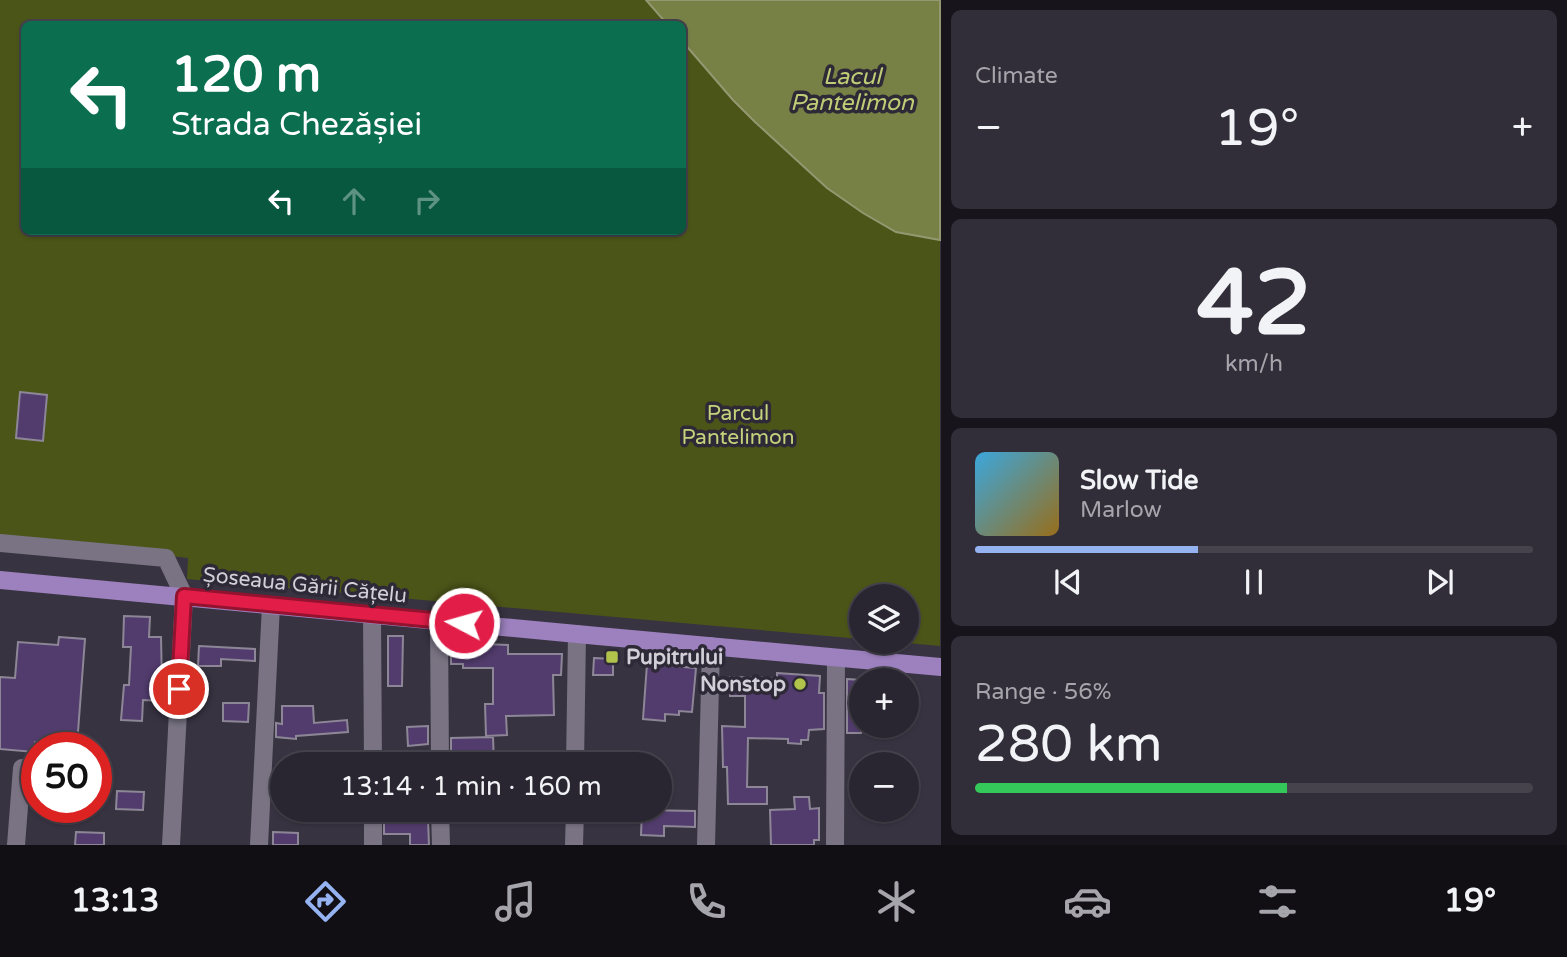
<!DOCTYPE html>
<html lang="en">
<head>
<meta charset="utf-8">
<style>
  :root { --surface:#2a2631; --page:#322e39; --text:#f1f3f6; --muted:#a5a5ab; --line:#46434d; --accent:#95b2f1 }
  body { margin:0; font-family:"Varela Round",sans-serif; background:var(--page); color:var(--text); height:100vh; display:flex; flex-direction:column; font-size:26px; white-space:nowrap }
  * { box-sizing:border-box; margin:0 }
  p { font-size:23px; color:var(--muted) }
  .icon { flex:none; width:38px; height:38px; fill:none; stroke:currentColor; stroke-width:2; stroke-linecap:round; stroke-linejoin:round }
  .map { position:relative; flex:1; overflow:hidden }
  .drawer { display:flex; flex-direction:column; gap:10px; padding:10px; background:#17151b; width:626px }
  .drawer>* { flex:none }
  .banner { position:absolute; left:21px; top:21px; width:665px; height:214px; border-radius:10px; box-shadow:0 2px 5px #0004,0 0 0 2px var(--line); background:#0b6e4f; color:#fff; overflow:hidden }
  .tools { position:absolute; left:849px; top:584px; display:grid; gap:14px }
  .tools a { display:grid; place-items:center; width:70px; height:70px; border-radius:50%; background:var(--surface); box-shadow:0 2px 5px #0004,0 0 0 2px var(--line); font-size:35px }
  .speed { position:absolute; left:21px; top:732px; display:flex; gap:14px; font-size:35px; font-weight:700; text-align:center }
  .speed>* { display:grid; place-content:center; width:91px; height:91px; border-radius:50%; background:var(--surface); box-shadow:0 2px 5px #0004,0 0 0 2px var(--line); line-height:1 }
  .speed .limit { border:10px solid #d22; background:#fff; color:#111 }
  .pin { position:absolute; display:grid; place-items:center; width:60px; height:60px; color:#fff; margin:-30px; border:4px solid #fff; border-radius:50%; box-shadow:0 2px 7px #0007 }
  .me { position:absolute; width:77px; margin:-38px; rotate:276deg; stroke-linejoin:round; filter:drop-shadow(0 0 5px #0008) }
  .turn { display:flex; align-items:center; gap:24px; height:147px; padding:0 35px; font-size:32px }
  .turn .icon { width:91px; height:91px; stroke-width:2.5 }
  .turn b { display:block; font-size:49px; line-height:60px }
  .lanes { display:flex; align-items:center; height:66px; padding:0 35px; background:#0003; justify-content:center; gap:35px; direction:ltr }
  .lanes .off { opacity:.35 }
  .big { font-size:52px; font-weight:600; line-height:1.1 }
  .drawer .widget { flex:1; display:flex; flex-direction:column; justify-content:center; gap:10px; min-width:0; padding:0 24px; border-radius:10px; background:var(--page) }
  .drawer .dial { align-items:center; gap:0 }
  .dial b { font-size:91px; line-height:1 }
  .song { display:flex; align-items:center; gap:21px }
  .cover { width:84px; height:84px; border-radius:10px; background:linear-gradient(135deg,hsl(200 70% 55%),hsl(40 70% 35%)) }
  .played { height:7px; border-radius:4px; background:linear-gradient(90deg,var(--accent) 40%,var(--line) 40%) }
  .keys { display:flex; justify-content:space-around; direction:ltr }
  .heat { display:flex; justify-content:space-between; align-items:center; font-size:38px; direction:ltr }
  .charge { height:10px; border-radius:5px; background:linear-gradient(90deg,#34c759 56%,var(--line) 0) }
  .trip { position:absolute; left:270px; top:752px; width:402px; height:70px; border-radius:35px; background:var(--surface); box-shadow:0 2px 5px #0004,0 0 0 2px var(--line); font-weight:600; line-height:70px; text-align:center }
  .tab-bar { display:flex; height:112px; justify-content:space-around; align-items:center; background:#110f14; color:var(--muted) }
  .tab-bar .icon { width:49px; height:49px }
  .tab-bar .selected { color:var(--accent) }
  .tab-bar b { font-size:32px; color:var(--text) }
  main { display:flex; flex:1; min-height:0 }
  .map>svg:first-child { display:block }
</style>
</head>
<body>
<main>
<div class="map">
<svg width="941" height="845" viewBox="0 0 941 845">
  <rect width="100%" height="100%" fill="#383341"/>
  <!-- green -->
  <path fill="#4c5518" d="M 0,0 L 646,0 L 667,24 L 24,24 L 24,231 L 682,231 L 683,42 L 733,100 L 827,188 L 863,213 L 896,232 L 940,240 L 940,646 L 896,642 L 906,642 L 906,597 L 861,597 L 861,639 L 187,579 L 188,558 L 0,538 Z"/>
  <!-- water -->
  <path fill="#778045" stroke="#939871" stroke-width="2" d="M 646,0 L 940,0 L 940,240 L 896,232 L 863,213 L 827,188 L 755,122 L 733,100 L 683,42 L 682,24 L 667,24 Z"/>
  <!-- building -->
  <path fill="#523c6d" stroke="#8d8697" stroke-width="2" d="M 20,392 L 47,395 L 43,441 L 16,438 Z
    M 124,616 L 150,617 L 149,637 L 161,637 L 162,686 L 166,686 L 165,701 L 143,700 L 142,721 L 121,720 L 124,685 L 129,685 L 131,647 L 123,647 Z
    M 388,636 L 403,636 L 402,686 L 388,686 Z
    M 59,637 L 85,639 L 77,745 L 35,742 L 34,752 L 0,749 L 0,677 L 15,678 L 18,642 L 58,645 Z
    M 484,644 L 508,645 L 508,654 L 562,654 L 561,675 L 553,675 L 554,715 L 506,716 L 507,735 L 486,736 L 485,704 L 493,704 L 493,668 L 463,668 L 463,664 L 451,664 L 451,647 L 484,646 Z
    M 199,646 L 255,649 L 255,661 L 221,659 L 221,666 L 198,666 Z
    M 594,658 L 613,659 L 613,675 L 593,675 Z
    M 647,664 L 696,668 L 692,712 L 679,711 L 679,715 L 665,714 L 665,721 L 643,719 Z
    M 777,673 L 820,676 L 819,693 L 824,693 L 824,729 L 809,730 L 808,740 L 801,740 L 801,744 L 788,743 L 788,739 L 748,738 L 747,787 L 767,787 L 767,804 L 728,804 L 727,767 L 723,767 L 722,726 L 745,727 L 745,696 L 730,696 L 730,677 L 777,678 Z
    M 847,679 L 861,680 L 861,733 L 847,733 Z
    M 223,703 L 249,703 L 248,722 L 223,721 Z
    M 282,706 L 313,706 L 314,723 L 347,720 L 348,732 L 296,736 L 296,739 L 276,737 L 276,723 L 282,724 Z
    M 428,726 L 428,744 L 408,746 L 407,727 Z
    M 493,737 L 494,764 L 473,765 L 472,760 L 451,760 L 451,738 Z
    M 117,791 L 144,792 L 143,810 L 116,809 Z
    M 794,797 L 809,797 L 810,809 L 819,808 L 819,840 L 814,840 L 814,845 L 771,845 L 770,810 L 795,809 Z
    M 642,810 L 695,811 L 695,827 L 664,826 L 664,836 L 641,835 Z
    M 428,819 L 429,845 L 410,845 L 410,834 L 384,834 L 384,820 Z
    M 76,832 L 104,833 L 104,845 L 75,845 Z
    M 273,832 L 298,833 L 298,845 L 273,845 Z"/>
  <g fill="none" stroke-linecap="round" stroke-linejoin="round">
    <!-- minor -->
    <path stroke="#797383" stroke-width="18" d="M 0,543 L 166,558 L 184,596 L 171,845
      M 372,615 L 373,765
      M 439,621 L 440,765
      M 575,765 L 577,634
      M 373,810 L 373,845
      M 440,810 L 441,845
      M 16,845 L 22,768
      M 259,845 L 271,605
      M 574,845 L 575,810
      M 706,845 L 711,646
      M 835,845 L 836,658"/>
    <!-- major -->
    <path stroke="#9c81be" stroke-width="18" d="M 0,580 L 598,636 L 941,667"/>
  </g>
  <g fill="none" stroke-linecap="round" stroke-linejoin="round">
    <defs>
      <path id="route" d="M 179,689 L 184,596 L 464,623"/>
    </defs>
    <!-- route casing -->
    <use href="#route" stroke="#92132f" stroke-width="18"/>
    <!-- route -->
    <use href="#route" stroke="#e11d48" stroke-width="12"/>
  </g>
  <!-- markers -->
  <g fill="#b2c34c" stroke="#2e2936" stroke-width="2.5">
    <rect x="605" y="650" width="14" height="14" rx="3.5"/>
    <circle cx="800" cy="684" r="7"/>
  </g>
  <g text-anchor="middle" stroke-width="7" stroke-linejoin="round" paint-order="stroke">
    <!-- park labels -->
    <g font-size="21" fill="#c4d37b" stroke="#2e2936">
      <text x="738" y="420">Parcul<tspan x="738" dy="24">Pantelimon</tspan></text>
    </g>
    <!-- street labels -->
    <g font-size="21" fill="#d3cfd8" stroke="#2e2936">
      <text transform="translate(305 585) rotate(6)" y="7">Șoseaua Gării Cățelu</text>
    </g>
    <!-- poi labels -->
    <g font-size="21" font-weight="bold" fill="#d3cfd8" stroke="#2e2936" text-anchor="start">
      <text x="626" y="664">Pupitrului</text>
      <text x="786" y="691" text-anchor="end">Nonstop</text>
    </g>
    <!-- water labels -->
    <g font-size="23" font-style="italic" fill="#bfcd76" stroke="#2e2936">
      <text x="852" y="84">Lacul<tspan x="852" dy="26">Pantelimon</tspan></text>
    </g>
  </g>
</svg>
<div class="tools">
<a><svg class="icon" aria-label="layers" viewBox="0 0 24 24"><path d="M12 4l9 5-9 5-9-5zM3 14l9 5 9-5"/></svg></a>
<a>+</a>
<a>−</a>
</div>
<div class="speed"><div class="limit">50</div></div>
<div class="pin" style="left:179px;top:689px;background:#d93025"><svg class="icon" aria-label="arrive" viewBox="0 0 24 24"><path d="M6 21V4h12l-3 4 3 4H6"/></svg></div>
<svg class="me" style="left:464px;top:623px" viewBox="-20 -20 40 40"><circle r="17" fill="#e11d48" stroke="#fff" stroke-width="3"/><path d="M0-11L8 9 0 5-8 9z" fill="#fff"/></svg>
<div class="trip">13:14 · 1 min · 160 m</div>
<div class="banner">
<div class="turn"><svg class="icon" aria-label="left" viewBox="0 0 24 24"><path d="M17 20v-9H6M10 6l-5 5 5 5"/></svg><div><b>120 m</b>Strada Chezășiei</div></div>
<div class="lanes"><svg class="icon" aria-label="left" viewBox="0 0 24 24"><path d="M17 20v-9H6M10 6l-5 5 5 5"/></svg><svg class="icon off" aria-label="ahead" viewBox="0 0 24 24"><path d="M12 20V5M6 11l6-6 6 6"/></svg><svg class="icon off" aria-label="right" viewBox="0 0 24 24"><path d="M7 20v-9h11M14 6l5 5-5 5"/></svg></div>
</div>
</div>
<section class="drawer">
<div class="widget"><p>Climate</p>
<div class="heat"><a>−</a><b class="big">19°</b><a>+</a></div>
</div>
<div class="widget dial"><b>42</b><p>km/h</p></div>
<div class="widget">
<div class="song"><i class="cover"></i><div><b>Slow Tide</b><p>Marlow</p></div></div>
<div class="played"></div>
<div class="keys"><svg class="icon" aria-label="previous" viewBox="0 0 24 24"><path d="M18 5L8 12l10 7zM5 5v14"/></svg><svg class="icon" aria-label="pause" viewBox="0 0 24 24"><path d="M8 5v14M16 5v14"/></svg><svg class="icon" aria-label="next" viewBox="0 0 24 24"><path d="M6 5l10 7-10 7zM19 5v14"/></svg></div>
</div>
<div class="widget"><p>Range · 56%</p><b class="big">280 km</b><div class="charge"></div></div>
</section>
</main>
<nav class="tab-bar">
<b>13:13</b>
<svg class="icon selected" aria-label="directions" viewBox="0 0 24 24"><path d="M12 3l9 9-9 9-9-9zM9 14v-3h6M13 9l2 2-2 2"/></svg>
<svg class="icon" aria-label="music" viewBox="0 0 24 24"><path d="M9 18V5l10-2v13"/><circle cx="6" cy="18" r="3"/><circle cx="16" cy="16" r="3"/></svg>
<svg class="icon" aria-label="phone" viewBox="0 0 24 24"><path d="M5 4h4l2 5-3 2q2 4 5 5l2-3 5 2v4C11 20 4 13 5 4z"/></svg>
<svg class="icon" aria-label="climate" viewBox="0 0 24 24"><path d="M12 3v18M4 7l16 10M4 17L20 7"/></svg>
<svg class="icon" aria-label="car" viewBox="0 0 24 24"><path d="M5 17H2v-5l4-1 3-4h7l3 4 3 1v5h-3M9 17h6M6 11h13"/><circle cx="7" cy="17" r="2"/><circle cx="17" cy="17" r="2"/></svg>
<svg class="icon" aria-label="filters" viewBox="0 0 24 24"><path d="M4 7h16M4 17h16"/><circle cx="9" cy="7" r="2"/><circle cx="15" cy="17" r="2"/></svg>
<b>19°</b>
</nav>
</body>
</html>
